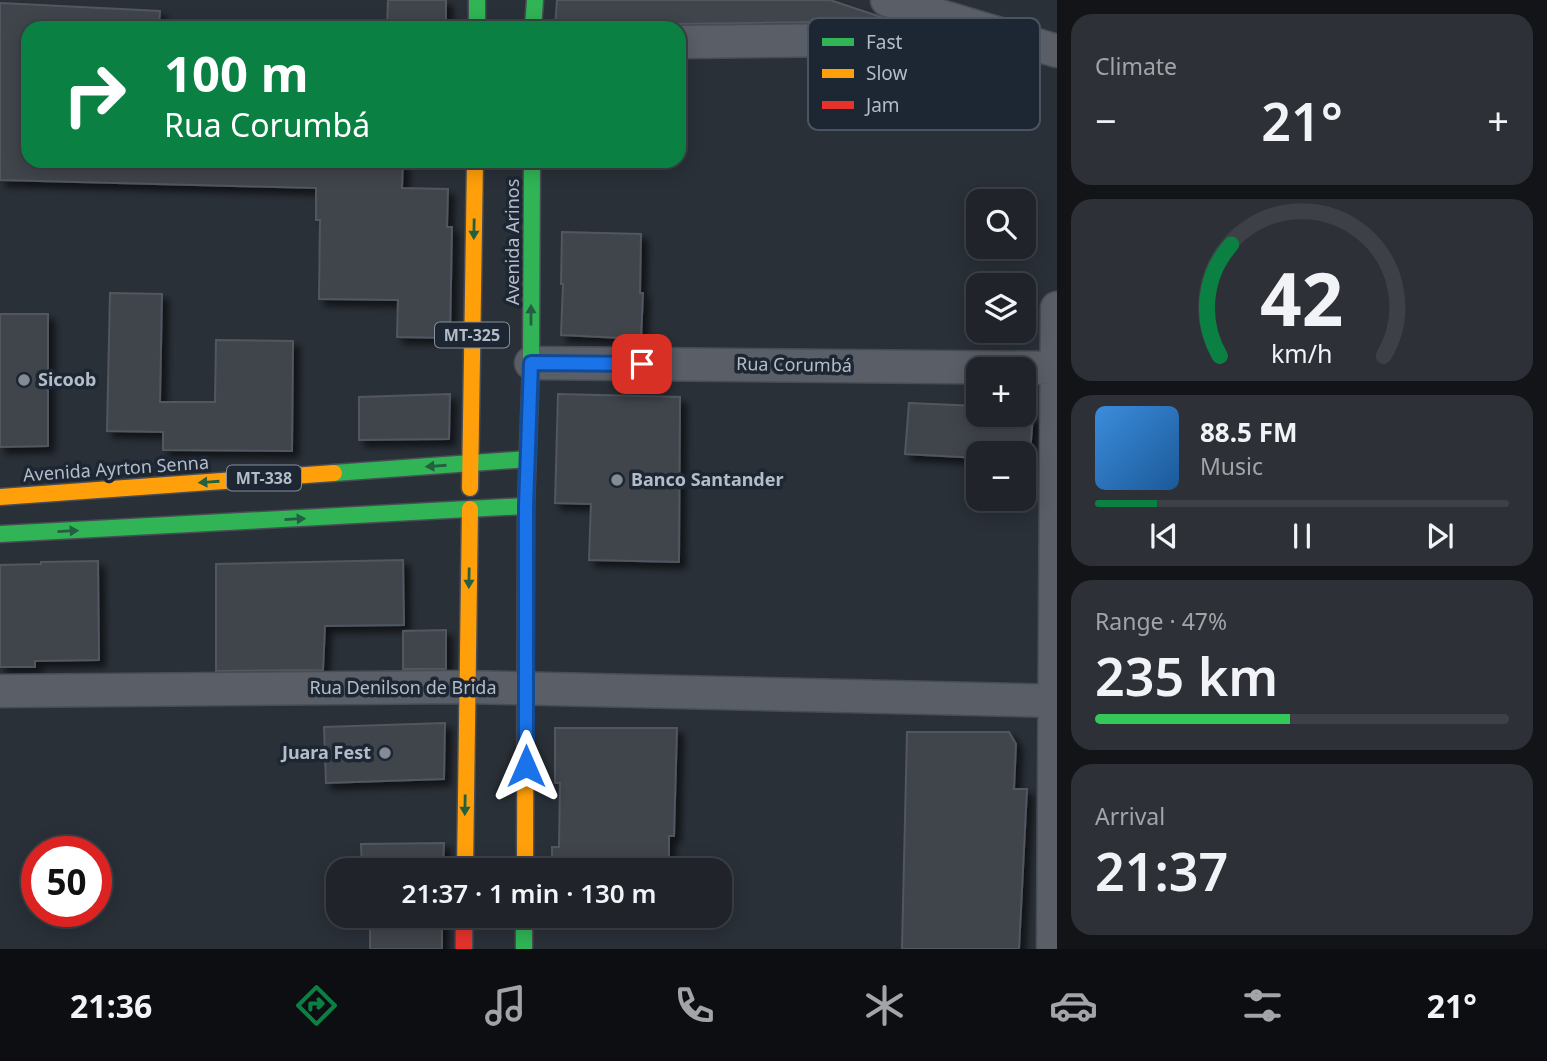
<!DOCTYPE html>
<html lang="en">
<head>
<meta charset="utf-8">
<style>
  :root { --surface:#20242a; --page:#2d3036; --text:#f1f3f6; --muted:#a2a4a8; --line:#3d4147; --accent:#0b8043 }
  body { margin:0; font-family:"Noto Sans",sans-serif; background:var(--page); color:var(--text); height:100vh; display:flex; flex-direction:column; font-size:26px; white-space:nowrap }
  * { box-sizing:border-box; margin:0 }
  p { font-size:23px; color:var(--muted) }
  .icon { flex:none; width:38px; height:38px; fill:none; stroke:currentColor; stroke-width:2; stroke-linecap:round; stroke-linejoin:round }
  .map { position:relative; flex:1; overflow:hidden }
  .drawer { display:flex; flex-direction:column; gap:14px; padding:14px; background:#121417; width:490px }
  .drawer>* { flex:none }
  .banner { position:absolute; left:21px; top:21px; width:665px; height:147px; border-radius:21px; box-shadow:0 4px 18px #0003,0 0 0 2px var(--line); background:#0b8043; color:#fff; overflow:hidden }
  .buttons { position:absolute; left:966px; top:189px; display:grid; gap:14px }
  .buttons a { display:grid; place-items:center; width:70px; height:70px; border-radius:14px; background:var(--surface); box-shadow:0 4px 18px #0003,0 0 0 2px var(--line); font-size:35px }
  .speed { position:absolute; left:21px; top:836px; display:flex; gap:14px; font-size:35px; font-weight:700; text-align:center }
  .speed>* { display:grid; place-content:center; width:91px; height:91px; border-radius:50%; background:var(--surface); box-shadow:0 4px 18px #0003,0 0 0 2px var(--line); line-height:1 }
  .speed .limit { border:10px solid #d22; background:#fff; color:#111 }
  .pin { position:absolute; display:grid; place-items:center; width:60px; height:60px; color:#fff; margin:-30px; border-radius:14px; box-shadow:0 4px 10px #0006 }
  .me { position:absolute; width:77px; margin:-38px; rotate:0deg; stroke-linejoin:round; filter:drop-shadow(0 0 5px #0008) }
  .turn { display:flex; align-items:center; gap:24px; height:147px; padding:0 28px; font-size:32px }
  .turn .icon { width:91px; height:91px; stroke-width:2.5 }
  .turn b { display:block; font-size:49px; line-height:60px }
  .big { font-size:52px; font-weight:600; line-height:1.1 }
  .drawer .widget { flex:1; display:flex; flex-direction:column; justify-content:center; gap:10px; min-width:0; padding:0 24px; border-radius:21px; background:var(--page) }
  .drawer .dial { align-items:center; gap:0 }
  .dial svg { height:182px; overflow:visible; fill:none; stroke:var(--line); stroke-width:7; stroke-linecap:round; text-anchor:middle }
  .dial text { fill:var(--text); stroke:none }
  .song { display:flex; align-items:center; gap:21px }
  .cover { width:84px; height:84px; border-radius:10px; background:linear-gradient(135deg,hsl(210 70% 55%),hsl(210 70% 35%)) }
  .played { height:7px; border-radius:4px; background:linear-gradient(90deg,var(--accent) 15%,var(--line) 15%) }
  .keys { display:flex; justify-content:space-around; direction:ltr }
  .heat { display:flex; justify-content:space-between; align-items:center; font-size:38px; direction:ltr }
  .charge { height:10px; border-radius:5px; background:linear-gradient(90deg,#34c759 47%,var(--line) 0) }
  .trip { position:absolute; left:326px; top:858px; width:406px; height:70px; border-radius:21px; background:var(--surface); box-shadow:0 4px 18px #0003,0 0 0 2px var(--line); font-weight:600; line-height:70px; text-align:center }
  .dock { display:flex; height:112px; justify-content:space-around; align-items:center; background:#0d0e11; color:var(--muted) }
  .dock .icon { width:49px; height:49px }
  .dock .selected { color:var(--accent) }
  .dock b { font-size:32px; color:var(--text) }
  main { display:flex; flex:1; min-height:0 }
  .map>svg:first-child { display:block }
</style>
</head>
<body>
<main>
<div class="map">
<svg width="1057" height="949" viewBox="0 0 1057 949">
  <defs>
    <filter id="shadow"><feDropShadow dx="6" dy="6" stdDeviation="3.5" flood-color="#0009"/></filter>
  </defs>
  <rect width="100%" height="100%" fill="#2a3038"/>
  <!-- building -->
  <path fill="#3f444c" stroke="#52575f" stroke-width="2" filter="url(#shadow)" d="M 388,0 L 446,0 L 446,28 L 387,28 Z
    M 557,0 L 830,0 L 893,21 L 679,24 L 668,28 L 555,28 Z
    M 0,3 L 160,11 L 159,28 L 28,28 L 28,161 L 403,161 L 402,188 L 448,189 L 447,227 L 452,227 L 450,338 L 397,337 L 398,300 L 319,299 L 320,220 L 316,220 L 316,188 L 0,180 Z
    M 562,232 L 641,234 L 640,293 L 643,293 L 641,339 L 561,335 L 563,284 L 561,284 Z
    M 110,293 L 162,294 L 160,402 L 215,402 L 216,340 L 293,341 L 292,451 L 163,450 L 163,432 L 107,431 Z
    M 0,314 L 48,314 L 48,446 L 0,447 Z
    M 450,394 L 449,439 L 359,440 L 359,397 Z
    M 558,394 L 680,397 L 679,562 L 589,560 L 591,504 L 555,503 Z
    M 909,403 L 978,406 L 978,415 L 1033,415 L 1030,453 L 978,453 L 978,458 L 905,454 Z
    M 403,560 L 404,625 L 325,626 L 323,670 L 216,671 L 216,564 Z
    M 98,561 L 99,660 L 35,661 L 35,667 L 0,667 L 0,565 L 41,564 L 41,562 Z
    M 446,630 L 446,669 L 403,669 L 403,631 Z
    M 445,723 L 444,779 L 326,783 L 324,727 Z
    M 555,728 L 677,728 L 674,836 L 669,836 L 669,870 L 552,870 L 552,847 L 559,847 L 560,783 L 555,783 Z
    M 907,732 L 1009,732 L 1016,744 L 1014,789 L 1027,789 L 1019,949 L 902,949 Z
    M 444,843 L 443,870 L 362,870 L 361,844 Z
    M 370,915 L 442,915 L 442,949 L 370,949 Z"/>
  <g fill="none" stroke-linecap="round" stroke-linejoin="round">
    <defs>
      <path id="street" d="M 887,0 L 1057,51
        M 679,42 L 1011,38
        M 531,363 L 1057,368
        M 0,691 L 466,687 L 1057,701
        M 1053,949 L 1057,308"/>
      <path id="fast" d="M 477,0 L 477,28
        M 533,28 L 535,0
        M 334,473 L 528,459
        M 0,534 L 526,506 L 531,363 L 532,161
        M 524,915 L 524,949"/>
      <path id="slow" d="M 470,488 L 475,161
        M 0,497 L 334,473
        M 465,870 L 470,509
        M 525,870 L 526,506"/>
      <path id="jam" d="M 464,915 L 464,949"/>
    </defs>
    <!-- street casing -->
    <use href="#street" stroke="#484c55" stroke-width="35"/>
    <!-- fast casing -->
    <use href="#fast" stroke="#484c55" stroke-width="19"/>
    <!-- slow casing -->
    <use href="#slow" stroke="#484c55" stroke-width="19"/>
    <!-- jam casing -->
    <use href="#jam" stroke="#484c55" stroke-width="19"/>
    <!-- street -->
    <use href="#street" stroke="#5a5e66" stroke-width="32"/>
    <!-- fast -->
    <use href="#fast" stroke="#30b455" stroke-width="16"/>
    <!-- slow -->
    <use href="#slow" stroke="#ff9f0a" stroke-width="16"/>
    <!-- jam -->
    <use href="#jam" stroke="#e5322d" stroke-width="16"/>
  </g>
  <!-- one-way arrows -->
  <defs><path id="oneway-solid" d="M-6-.8H1V-3.2L6.5 0L1 3.2V.8H-6Z" transform="scale(1.75)"/></defs>
  <g fill="#255f41">
    <use href="#oneway-solid" transform="translate(474 229) rotate(91)"/>
    <use href="#oneway-solid" transform="translate(531 315) rotate(-90)"/>
    <use href="#oneway-solid" transform="translate(436 466) rotate(176)"/>
    <use href="#oneway-solid" transform="translate(209 482) rotate(176)"/>
    <use href="#oneway-solid" transform="translate(295 519) rotate(-3)"/>
    <use href="#oneway-solid" transform="translate(68 531) rotate(-3)"/>
    <use href="#oneway-solid" transform="translate(469 578) rotate(91)"/>
    <use href="#oneway-solid" transform="translate(465 805) rotate(91)"/>
  </g>
  <g fill="none" stroke-linecap="round" stroke-linejoin="round">
    <defs>
      <path id="route" d="M 526,766 L 526,506 L 531,363 L 642,364"/>
    </defs>
    <!-- route casing -->
    <use href="#route" stroke="#114b97" stroke-width="18"/>
    <!-- route -->
    <use href="#route" stroke="#1a73e8" stroke-width="12"/>
  </g>
  <!-- markers -->
  <g fill="#848b96" stroke="#1d2633" stroke-width="2.5">
    <circle cx="24" cy="380" r="7"/>
    <circle cx="617" cy="480" r="7"/>
    <circle cx="385" cy="753" r="7"/>
  </g>
  <g text-anchor="middle" stroke-width="7" stroke-linejoin="round" paint-order="stroke">
    <!-- shield labels -->
    <g fill="#1d2633" stroke="#878f9c" stroke-width="2">
      <rect x="435" y="322.5" width="74" height="25" rx="5"/>
      <rect x="227" y="465.5" width="74" height="25" rx="5"/>
    </g>
    <g font-size="16" font-weight="bold" fill="#b4bcc9">
      <text x="472" y="341">MT-325</text>
      <text x="264" y="484">MT-338</text>
    </g>
    <!-- street labels -->
    <g font-size="18" fill="#b4bcc9" stroke="#1d2633">
      <text transform="translate(513 242) rotate(-90)" y="6">Avenida Arinos</text>
      <text transform="translate(794 365) rotate(1)" y="6">Rua Corumbá</text>
      <text transform="translate(116 469) rotate(-4)" y="6">Avenida Ayrton Senna</text>
      <text x="403" y="694">Rua Denilson de Brida</text>
    </g>
    <!-- poi labels -->
    <g font-size="18" font-weight="bold" fill="#b4bcc9" stroke="#1d2633" text-anchor="start">
      <text x="38" y="386">Sicoob</text>
      <text x="631" y="486">Banco Santander</text>
      <text x="371" y="759" text-anchor="end">Juara Fest</text>
    </g>
  </g>
  <!-- legend -->
  <rect x="808" y="18" width="232" height="112" rx="10" fill="#1d2633" stroke="#4a5360" stroke-width="2"/>
  <rect x="822" y="38" width="32" height="8" fill="#30b455"/>
  <rect x="822" y="69" width="32" height="9" fill="#ff9f0a"/>
  <rect x="822" y="101" width="32" height="8" fill="#e5322d"/>
  <g font-size="19" fill="#b4bcc9">
    <text x="866" y="49">Fast</text>
    <text x="866" y="80">Slow</text>
    <text x="866" y="112">Jam</text>
  </g>
</svg>
<div class="buttons">
<a><svg class="icon" aria-label="search" viewBox="0 0 24 24"><circle cx="10" cy="10" r="6"/><path d="M15 15l6 6"/></svg></a>
<a><svg class="icon" aria-label="layers" viewBox="0 0 24 24"><path d="M12 4l9 5-9 5-9-5zM3 14l9 5 9-5"/></svg></a>
<a>+</a>
<a>−</a>
</div>
<div class="speed"><div class="limit">50</div></div>
<div class="pin" style="left:642px;top:364px;background:#d93025"><svg class="icon" aria-label="arrive" viewBox="0 0 24 24"><path d="M6 21V4h12l-3 4 3 4H6"/></svg></div>
<svg class="me" style="left:526px;top:766px" viewBox="-20 -20 40 40"><path d="M0-17L14 15 0 8-14 15z" fill="#1a73e8" stroke="#fff" stroke-width="4"/></svg>
<div class="trip">21:37 · 1 min · 130 m</div>
<div class="banner">
<div class="turn"><svg class="icon" aria-label="right" viewBox="0 0 24 24"><path d="M7 20v-9h11M14 6l5 5-5 5"/></svg><div><b>100 m</b>Rua Corumbá</div></div>
</div>
</div>
<section class="drawer">
<div class="widget"><p>Climate</p>
<div class="heat"><a>−</a><b class="big">21°</b><a>+</a></div>
</div>
<div class="widget dial"><svg viewBox="0 0 100 80">
<path d="M14 69A42 42 0 1 1 86 69"/>
<path d="M14 69A42 42 0 0 1 19 20" stroke="#0b8043"/>
<text x="50" y="56" font-size="32" font-weight="700">42</text>
<text x="50" y="72" font-size="11">km/h</text>
</svg></div>
<div class="widget">
<div class="song"><i class="cover"></i><div><b>88.5 FM</b><p>Music</p></div></div>
<div class="played"></div>
<div class="keys"><svg class="icon" aria-label="previous" viewBox="0 0 24 24"><path d="M18 5L8 12l10 7zM5 5v14"/></svg><svg class="icon" aria-label="pause" viewBox="0 0 24 24"><path d="M8 5v14M16 5v14"/></svg><svg class="icon" aria-label="next" viewBox="0 0 24 24"><path d="M6 5l10 7-10 7zM19 5v14"/></svg></div>
</div>
<div class="widget"><p>Range · 47%</p><b class="big">235 km</b><div class="charge"></div></div>
<div class="widget"><p>Arrival</p><b class="big">21:37</b></div>
</section>
</main>
<nav class="dock">
<b>21:36</b>
<svg class="icon selected" aria-label="directions" viewBox="0 0 24 24"><path d="M12 3l9 9-9 9-9-9zM9 14v-3h6M13 9l2 2-2 2"/></svg>
<svg class="icon" aria-label="music" viewBox="0 0 24 24"><path d="M9 18V5l10-2v13"/><circle cx="6" cy="18" r="3"/><circle cx="16" cy="16" r="3"/></svg>
<svg class="icon" aria-label="phone" viewBox="0 0 24 24"><path d="M5 4h4l2 5-3 2q2 4 5 5l2-3 5 2v4C11 20 4 13 5 4z"/></svg>
<svg class="icon" aria-label="climate" viewBox="0 0 24 24"><path d="M12 3v18M4 7l16 10M4 17L20 7"/></svg>
<svg class="icon" aria-label="car" viewBox="0 0 24 24"><path d="M5 17H2v-5l4-1 3-4h7l3 4 3 1v5h-3M9 17h6M6 11h13"/><circle cx="7" cy="17" r="2"/><circle cx="17" cy="17" r="2"/></svg>
<svg class="icon" aria-label="filters" viewBox="0 0 24 24"><path d="M4 7h16M4 17h16"/><circle cx="9" cy="7" r="2"/><circle cx="15" cy="17" r="2"/></svg>
<b>21°</b>
</nav>
</body>
</html>
